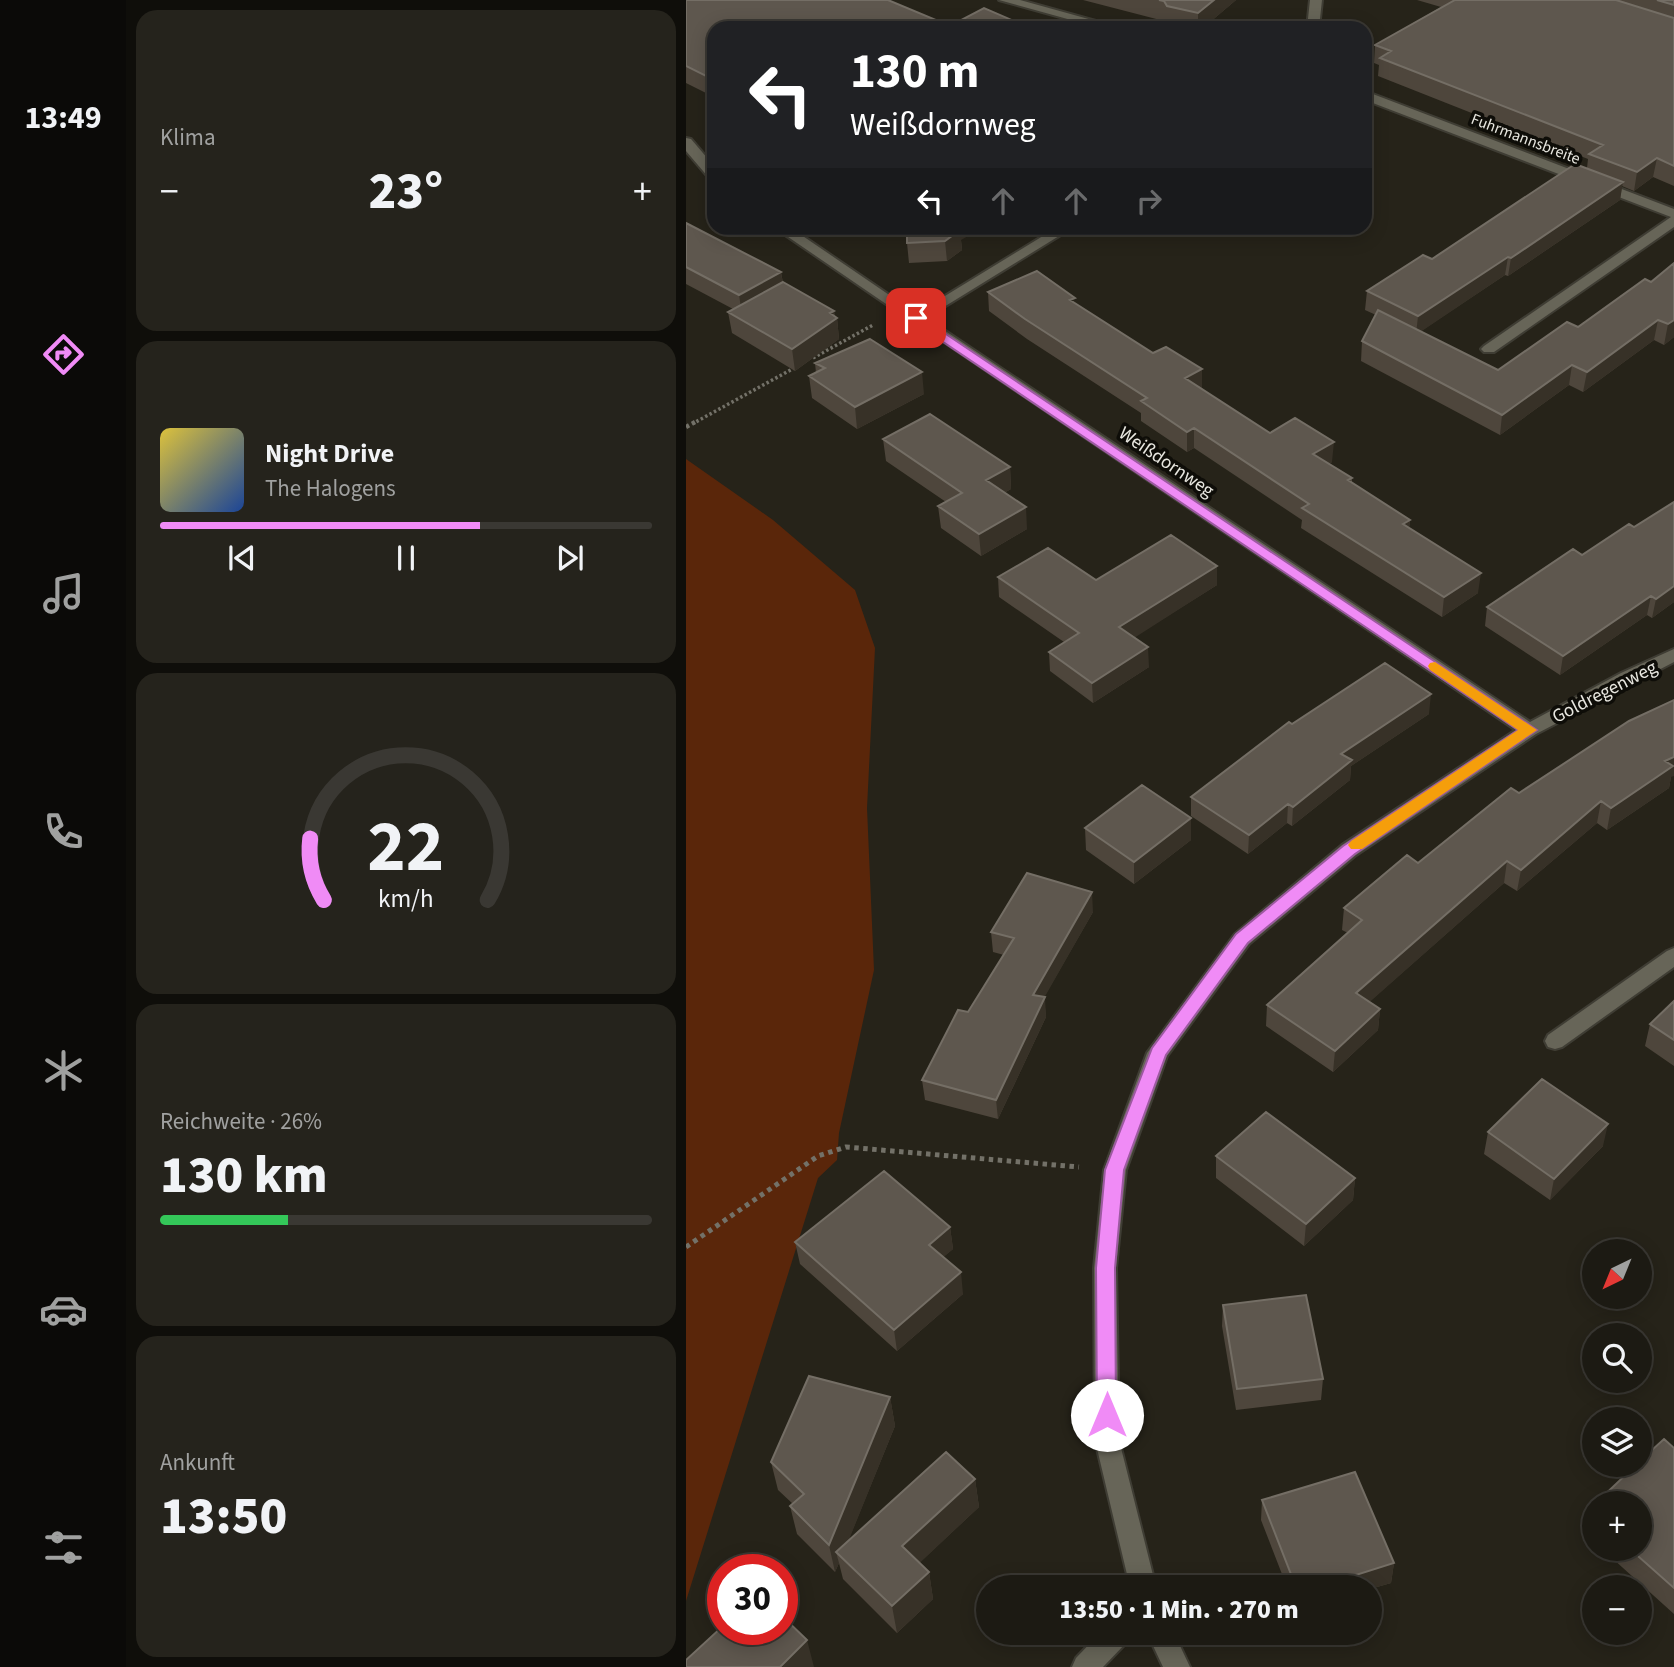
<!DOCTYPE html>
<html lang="de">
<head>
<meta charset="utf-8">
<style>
  :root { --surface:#1c1a13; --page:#25231c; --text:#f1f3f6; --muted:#a0a1a0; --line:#3a3833; --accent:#f08bf6 }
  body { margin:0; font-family:"Source Sans 3",sans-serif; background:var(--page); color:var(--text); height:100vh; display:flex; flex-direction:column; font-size:26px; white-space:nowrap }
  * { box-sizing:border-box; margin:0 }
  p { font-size:23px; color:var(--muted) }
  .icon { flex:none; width:38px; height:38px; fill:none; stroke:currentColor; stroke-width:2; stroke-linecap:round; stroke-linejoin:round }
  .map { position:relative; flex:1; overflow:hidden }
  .side { display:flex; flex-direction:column; gap:10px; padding:10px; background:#0f0e0a; width:560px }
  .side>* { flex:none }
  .top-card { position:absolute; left:21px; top:21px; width:665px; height:214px; border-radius:21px; box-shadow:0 4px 18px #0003,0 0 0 2px var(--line); background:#202124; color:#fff; overflow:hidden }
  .needle { width:46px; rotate:223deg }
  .controls { position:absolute; left:896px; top:1239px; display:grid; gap:14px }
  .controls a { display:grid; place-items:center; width:70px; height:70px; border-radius:50%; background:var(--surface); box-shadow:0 4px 18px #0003,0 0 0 2px var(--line); font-size:35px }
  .speed { position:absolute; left:21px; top:1554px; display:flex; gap:14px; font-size:35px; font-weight:700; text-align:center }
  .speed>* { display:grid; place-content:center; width:91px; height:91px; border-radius:50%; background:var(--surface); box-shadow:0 4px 18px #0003,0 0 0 2px var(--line); line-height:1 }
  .speed .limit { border:10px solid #d22; background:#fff; color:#111 }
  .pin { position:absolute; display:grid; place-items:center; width:60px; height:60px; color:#fff; margin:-30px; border-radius:14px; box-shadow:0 4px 10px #0006 }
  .me { position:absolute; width:77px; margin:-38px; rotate:0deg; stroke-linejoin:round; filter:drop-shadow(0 0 5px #0008) }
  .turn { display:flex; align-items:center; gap:24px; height:147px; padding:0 28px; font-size:32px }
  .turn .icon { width:91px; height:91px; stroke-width:2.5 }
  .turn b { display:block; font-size:49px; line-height:60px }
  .lanes { display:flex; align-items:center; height:66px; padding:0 28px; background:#0003; justify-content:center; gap:35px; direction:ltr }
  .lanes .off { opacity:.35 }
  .big { font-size:52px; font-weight:800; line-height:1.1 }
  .side .card { flex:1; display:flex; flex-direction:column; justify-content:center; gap:10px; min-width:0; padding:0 24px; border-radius:21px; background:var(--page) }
  .side .dial { align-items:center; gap:0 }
  .dial svg { height:182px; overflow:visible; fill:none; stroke:var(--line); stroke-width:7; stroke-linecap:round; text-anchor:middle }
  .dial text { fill:var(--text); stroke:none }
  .song { display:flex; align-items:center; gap:21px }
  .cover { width:84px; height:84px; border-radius:10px; background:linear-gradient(135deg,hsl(50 70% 55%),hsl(220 70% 35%)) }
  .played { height:7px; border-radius:4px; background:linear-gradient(90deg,var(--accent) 65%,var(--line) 65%) }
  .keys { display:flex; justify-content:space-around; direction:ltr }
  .heat { display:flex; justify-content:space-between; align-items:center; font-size:38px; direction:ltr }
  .charge { height:10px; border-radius:5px; background:linear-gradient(90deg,#34c759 26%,var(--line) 0) }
  .trip { position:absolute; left:290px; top:1575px; width:406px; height:70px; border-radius:35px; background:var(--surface); box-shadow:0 4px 18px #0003,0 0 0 2px var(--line); font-weight:800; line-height:70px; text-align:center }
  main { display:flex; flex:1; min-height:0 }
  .tab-bar { display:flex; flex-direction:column; width:126px; justify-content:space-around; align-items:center; background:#0b0a08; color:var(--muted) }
  .tab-bar .icon { width:49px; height:49px }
  .tab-bar .selected { color:var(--accent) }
  .tab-bar b { font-size:32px; color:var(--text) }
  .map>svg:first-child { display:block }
</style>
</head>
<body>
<main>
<nav class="tab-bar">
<b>13:49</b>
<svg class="icon selected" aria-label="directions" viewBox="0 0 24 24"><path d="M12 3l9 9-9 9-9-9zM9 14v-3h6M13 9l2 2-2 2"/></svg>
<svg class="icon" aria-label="music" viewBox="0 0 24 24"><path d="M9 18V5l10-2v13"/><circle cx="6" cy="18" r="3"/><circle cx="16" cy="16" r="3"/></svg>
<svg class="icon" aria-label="phone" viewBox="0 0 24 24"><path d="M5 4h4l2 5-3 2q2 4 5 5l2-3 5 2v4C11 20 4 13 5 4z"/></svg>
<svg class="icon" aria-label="climate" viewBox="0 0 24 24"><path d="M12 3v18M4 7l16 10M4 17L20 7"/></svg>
<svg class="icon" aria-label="car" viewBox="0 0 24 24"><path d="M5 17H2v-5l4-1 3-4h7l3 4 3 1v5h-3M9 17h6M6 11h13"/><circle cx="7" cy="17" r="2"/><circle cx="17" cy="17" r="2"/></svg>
<svg class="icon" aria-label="filters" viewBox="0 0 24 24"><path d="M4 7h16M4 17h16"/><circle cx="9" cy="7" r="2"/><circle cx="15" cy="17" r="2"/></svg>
</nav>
<section class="side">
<div class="card"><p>Klima</p>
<div class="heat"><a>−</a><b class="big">23°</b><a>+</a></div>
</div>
<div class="card">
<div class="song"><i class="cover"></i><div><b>Night Drive</b><p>The Halogens</p></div></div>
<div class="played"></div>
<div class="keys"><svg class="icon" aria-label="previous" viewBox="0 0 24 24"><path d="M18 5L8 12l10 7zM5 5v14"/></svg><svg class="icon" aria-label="pause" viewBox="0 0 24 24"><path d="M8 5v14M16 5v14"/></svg><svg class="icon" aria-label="next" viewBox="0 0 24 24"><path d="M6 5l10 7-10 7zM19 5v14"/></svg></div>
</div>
<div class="card dial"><svg viewBox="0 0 100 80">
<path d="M14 69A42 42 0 1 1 86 69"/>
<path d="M14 69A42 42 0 0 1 8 42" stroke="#f08bf6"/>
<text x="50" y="56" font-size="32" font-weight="700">22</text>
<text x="50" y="72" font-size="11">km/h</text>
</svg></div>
<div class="card"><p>Reichweite · 26%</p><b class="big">130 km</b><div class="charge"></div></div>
<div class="card"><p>Ankunft</p><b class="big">13:50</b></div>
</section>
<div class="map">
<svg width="988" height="1667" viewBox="0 0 988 1667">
  <rect width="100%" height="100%" fill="#262319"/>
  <!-- green -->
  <path fill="#5a260a" d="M 0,459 L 87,520 L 169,590 L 189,648 L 181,808 L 188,970 L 153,1133 L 151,1160 L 132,1178 L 0,1601 Z"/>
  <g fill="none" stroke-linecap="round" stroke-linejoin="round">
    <defs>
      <path id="service" d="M 0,138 L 5,139 L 28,166 L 28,179 L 23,178 L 0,151 Z
        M 89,228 L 105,228 L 237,318 L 235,321 L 225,321 Z
        M 988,948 L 988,967 L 876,1047 L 869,1049 L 862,1047 L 859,1041 L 862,1035 L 981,951 Z
        M 414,1633 L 445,1633 L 441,1642 L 417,1667 L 386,1667 L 390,1658 Z"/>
      <path id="minor" d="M 313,0 L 334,0 L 435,28 L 414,28 Z
        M 624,0 L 636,0 L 633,28 L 621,28 Z
        M 679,91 L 988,209 L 988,227 L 808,352 L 798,352 L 795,349 L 798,346 L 985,217 L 679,100 Z
        M 370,228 L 386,228 L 240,318 L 844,722 L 935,673 L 988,649 L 988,662 L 850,734 L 670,855 L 563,944 L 481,1056 L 440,1170 L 430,1268 L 433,1440 L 470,1587 L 444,1587 L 409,1440 L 408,1268 L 418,1170 L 461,1053 L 549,934 L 656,845 L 830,730 L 223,318 Z
        M 461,1633 L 488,1633 L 504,1667 L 477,1667 Z"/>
    </defs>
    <!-- service casing -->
    <use href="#service" stroke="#3f3d34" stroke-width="4"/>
    <!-- minor casing -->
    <use href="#minor" stroke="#3f3d34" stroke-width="4"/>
    <!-- path-far2 -->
    <path stroke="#737168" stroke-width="3.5" stroke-dasharray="2.5 2.5" stroke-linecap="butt" d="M 127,358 L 187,325
      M 6,424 L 110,367"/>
    <!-- path-far1 -->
    <path stroke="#737168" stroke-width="4.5" stroke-dasharray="3.5 3.5" stroke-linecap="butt" d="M 0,427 L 9,422"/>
    <!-- path -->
    <path stroke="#737168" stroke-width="5" stroke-dasharray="4.5 4.5" stroke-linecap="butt" d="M 0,1247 L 132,1156 L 160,1147 L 393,1167"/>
    <!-- service -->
    <use href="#service" fill="#676558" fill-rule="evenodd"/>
    <!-- minor -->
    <use href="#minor" fill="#676558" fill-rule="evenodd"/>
  </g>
  <!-- wall -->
  <path fill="#4e463c" d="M 0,0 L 264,26 L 344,28 L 28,28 L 28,97 L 0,83 Z
    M 397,0 L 550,0 L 517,28 L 492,28 L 481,25 L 478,21 Z
    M 731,0 L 988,0 L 988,186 L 967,177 L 948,191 L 936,186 L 934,200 L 822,276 L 819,275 L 735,331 L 812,370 L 892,327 L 959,279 L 988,337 L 978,345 L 968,340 L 897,392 L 883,385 L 814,435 L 675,361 L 676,341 L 690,315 L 679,310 L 681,291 L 746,259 L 901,168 L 902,159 L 692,76 L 693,65 L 688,63 L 689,45 L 755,7 Z
    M 0,223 L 95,272 L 97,283 L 148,311 L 149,317 L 151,318 L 153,339 L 109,371 L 46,333 L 42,312 L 47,309 L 0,284 Z
    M 275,240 L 276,250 L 261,261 L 223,263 L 221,243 Z
    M 302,292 L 390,304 L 467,353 L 516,369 L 515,389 L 584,433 L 646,462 L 643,464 L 666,478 L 666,483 L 724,520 L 723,528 L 792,593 L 756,617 L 615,528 L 616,520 L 508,448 L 501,452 L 455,421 L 455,413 L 341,339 L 303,311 Z
    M 129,363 L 238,394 L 171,429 L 126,398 L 123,376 L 130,373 Z
    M 197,439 L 324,467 L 325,489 L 318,493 L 341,529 L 295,556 L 255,528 L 252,506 L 260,502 L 200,461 Z
    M 887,549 L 988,602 L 966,618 L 961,615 L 874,675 L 799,626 L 801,607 Z
    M 312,577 L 410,580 L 531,585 L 448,637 L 463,667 L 407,703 L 364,671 L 363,652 L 378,642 L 313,597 Z
    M 743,714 L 665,766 L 664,780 L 606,826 L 601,823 L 562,854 L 505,816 L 505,797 L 606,724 Z
    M 985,777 L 983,788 L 921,830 L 911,823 L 831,891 L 818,883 L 683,1002 L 694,1009 L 692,1030 L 647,1072 L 580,1026 L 581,1005 L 662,933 L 656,930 L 658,908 L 732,863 L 833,793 Z
    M 399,828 L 505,840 L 448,884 L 400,850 Z
    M 407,912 L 358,997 L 360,1017 L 312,1119 L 239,1100 L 236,1080 L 282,1012 L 318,955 L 307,952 L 305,932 Z
    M 988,1001 L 988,1066 L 959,1046 L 964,1024 Z
    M 802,1132 L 917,1146 L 864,1200 L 798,1154 Z
    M 530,1156 L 669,1178 L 667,1200 L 618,1246 L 530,1178 Z
    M 264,1227 L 267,1249 L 257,1257 L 277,1294 L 211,1351 L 114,1264 L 109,1242 Z
    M 537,1305 L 637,1379 L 635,1400 L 550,1410 L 536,1326 Z
    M 204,1397 L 209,1426 L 162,1541 L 289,1479 L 293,1507 L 233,1563 L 243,1572 L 247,1599 L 211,1633 L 157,1579 L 153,1563 L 149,1572 L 111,1534 L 104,1506 L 107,1504 L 92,1490 L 85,1462 Z
    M 988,1448 L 988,1614 L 916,1549 L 954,1549 Z
    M 576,1500 L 708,1563 L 705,1583 L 684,1589 L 684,1587 L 601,1587 L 575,1520 Z
    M 908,1505 L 908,1541 L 896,1531 L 902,1511 Z"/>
  <!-- shaded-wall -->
  <path fill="#373127" d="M 528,0 L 550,0 L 517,28 L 512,28 L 512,13 Z
    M 971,158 L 967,177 L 948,191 L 951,172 Z
    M 937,182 L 934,200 L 822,276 L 825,258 Z
    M 272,228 L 296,228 L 275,240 L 276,250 L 261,261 L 259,241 Z
    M 822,257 L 819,275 L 730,335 L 732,316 Z
    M 95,272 L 98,292 L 56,314 L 53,295 Z
    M 148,311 L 149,318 L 151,318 L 153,339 L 109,371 L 106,349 L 144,313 Z
    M 972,320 L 968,340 L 897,392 L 901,372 Z
    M 988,320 L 988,337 L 978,345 L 982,324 Z
    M 886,365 L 883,385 L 814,435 L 816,415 Z
    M 516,369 L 516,389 L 499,398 L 499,378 Z
    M 236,372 L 238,394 L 171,429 L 169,407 Z
    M 508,428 L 508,448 L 501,452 L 501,432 Z
    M 648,442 L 646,462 L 626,474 L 627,454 Z
    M 324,467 L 325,489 L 301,502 L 300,480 Z
    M 340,507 L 341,529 L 295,556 L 293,534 Z
    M 724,520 L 722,540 L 717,524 Z
    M 531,566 L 531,585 L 434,647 L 433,627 Z
    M 795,573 L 792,593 L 756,617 L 758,597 Z
    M 988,586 L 988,602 L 966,618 L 970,599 Z
    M 965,596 L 961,615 L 874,675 L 877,656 Z
    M 462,647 L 463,667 L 407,703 L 406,683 Z
    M 745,694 L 743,714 L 665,766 L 664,780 L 606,826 L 607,807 L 655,754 Z
    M 988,757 L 988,776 L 985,777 L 983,788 L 921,830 L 925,808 L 979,761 Z
    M 915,801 L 911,823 L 831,891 L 835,870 Z
    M 602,804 L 601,823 L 562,854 L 563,835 Z
    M 505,818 L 505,840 L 448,884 L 448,862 Z
    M 821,861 L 818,883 L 669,1015 L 670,993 Z
    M 406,892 L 407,912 L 349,1014 L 347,995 Z
    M 359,997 L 360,1017 L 312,1119 L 310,1100 Z
    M 694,1009 L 692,1030 L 647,1072 L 649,1051 Z
    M 922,1124 L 917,1146 L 864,1200 L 868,1179 Z
    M 669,1178 L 667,1200 L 618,1246 L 620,1224 Z
    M 264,1227 L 267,1249 L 246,1267 L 243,1245 Z
    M 275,1272 L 277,1294 L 211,1351 L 208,1330 Z
    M 204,1397 L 209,1426 L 156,1557 L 150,1552 L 153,1563 L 149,1572 L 143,1545 Z
    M 289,1479 L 293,1507 L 222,1574 L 216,1546 Z
    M 708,1563 L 705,1583 L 684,1589 L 684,1587 L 632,1587 Z
    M 243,1572 L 247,1599 L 211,1633 L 206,1606 Z
    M 121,1640 L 128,1667 L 94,1667 Z"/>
  <!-- building -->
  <path fill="#5e574e" stroke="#746e65" stroke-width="2" d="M 0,0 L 202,0 L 264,26 L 298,8 L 344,28 L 28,28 L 28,80 L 0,66 Z
    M 473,0 L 528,0 L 512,13 L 481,6 L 478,1 Z
    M 769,0 L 930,0 L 988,18 L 988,166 L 971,158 L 951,172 L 903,154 L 917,145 L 694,58 L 705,51 L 689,45 Z
    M 971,0 L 988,0 L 988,5 Z
    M 889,164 L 937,182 L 825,258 L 822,257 L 732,316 L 681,291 L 737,255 L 746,259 Z
    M 0,223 L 95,272 L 53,295 L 0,267 Z
    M 221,228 L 273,228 L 274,230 L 259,241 L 221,243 Z
    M 988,263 L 988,320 L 982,324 L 972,320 L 901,372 L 886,365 L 816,415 L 676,341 L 692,310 L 812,370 L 881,322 L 892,327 L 959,279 L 965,282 Z
    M 351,271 L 389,298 L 384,300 L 467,353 L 480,347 L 516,369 L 499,378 L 584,433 L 609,418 L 648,442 L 627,454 L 666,478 L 662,480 L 724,520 L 717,524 L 795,573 L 758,597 L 616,508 L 623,504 L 508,428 L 501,432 L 455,401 L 461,398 L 339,319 L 302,292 Z
    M 97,282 L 148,311 L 144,313 L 151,318 L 106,349 L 42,312 Z
    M 184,339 L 236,372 L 169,407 L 123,376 L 139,368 L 129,363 Z
    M 244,414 L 324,467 L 300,480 L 340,507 L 293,534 L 252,506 L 276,493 L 197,439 Z
    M 988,502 L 988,586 L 970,599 L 965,596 L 877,656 L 801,607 L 887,549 L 896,555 L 943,524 L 948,527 Z
    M 485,535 L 531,566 L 433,627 L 462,647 L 406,683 L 363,652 L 393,633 L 312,577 L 362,548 L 410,580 Z
    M 699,663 L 745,694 L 655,754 L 666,760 L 607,807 L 602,804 L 563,835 L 505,797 L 603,722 L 606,724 Z
    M 988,700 L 988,757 L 979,761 L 987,766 L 925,808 L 915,801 L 835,870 L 821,861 L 670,993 L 694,1009 L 649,1051 L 581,1005 L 676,920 L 658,908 L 721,855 L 732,863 L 825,788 L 833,793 L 943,721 Z
    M 456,785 L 505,818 L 448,862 L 399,828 Z
    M 341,873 L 406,892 L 347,995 L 359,997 L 310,1100 L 236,1080 L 272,1010 L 282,1012 L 328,938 L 305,932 Z
    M 988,1001 L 988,1040 L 964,1024 Z
    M 856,1079 L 922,1124 L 868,1179 L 802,1132 Z
    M 580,1112 L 669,1178 L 620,1224 L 530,1156 Z
    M 198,1171 L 264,1227 L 243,1245 L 275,1272 L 208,1330 L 109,1242 Z
    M 620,1295 L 637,1379 L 551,1389 L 537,1305 Z
    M 123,1376 L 204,1397 L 143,1545 L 104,1506 L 118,1494 L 85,1462 Z
    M 978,1439 L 988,1448 L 988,1588 L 944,1549 L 954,1549 L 954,1503 L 910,1503 L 950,1465 L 954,1465 L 954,1461 Z
    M 260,1452 L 289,1479 L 216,1546 L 243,1572 L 206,1606 L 150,1552 Z
    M 669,1472 L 708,1563 L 632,1587 L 610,1587 L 576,1500 Z
    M 908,1505 L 908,1517 L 902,1511 Z
    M 96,1616 L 121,1640 L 94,1667 L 0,1667 L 0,1660 L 37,1626 L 37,1629 L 96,1629 Z"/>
  <!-- route -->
  <path fill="#f08bf6" stroke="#9c5aa0" stroke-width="2" d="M 230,314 L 851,730 L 669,854 L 562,943 L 480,1055 L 438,1170 L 429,1268 L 430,1415 L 428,1422 L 421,1424 L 413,1422 L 411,1415 L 410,1268 L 419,1170 L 466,1048 L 550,934 L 657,846 L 832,730 L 226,321 L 224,318 Z"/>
  <!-- slow -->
  <path fill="#f59e0b" d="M 749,662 L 851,730 L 676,849 L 665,849 L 662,845 L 665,841 L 832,730 L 744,670 L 742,666 L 744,663 Z"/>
  <g text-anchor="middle" stroke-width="7" stroke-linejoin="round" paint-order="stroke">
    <!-- far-street labels -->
    <g font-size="16" fill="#e8e7e0" stroke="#0e0d08">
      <text transform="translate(840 138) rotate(21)" y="6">Fuhrmannsbreite</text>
    </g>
    <!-- street labels -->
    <g font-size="19" fill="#e8e7e0" stroke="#0e0d08">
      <text transform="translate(481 461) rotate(34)" y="7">Weißdornweg</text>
      <text transform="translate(918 691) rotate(-27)" y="7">Goldregenweg</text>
    </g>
  </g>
</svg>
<div class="controls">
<a><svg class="needle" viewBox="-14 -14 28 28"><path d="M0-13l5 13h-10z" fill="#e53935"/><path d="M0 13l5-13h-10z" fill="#a0a1a0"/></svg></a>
<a><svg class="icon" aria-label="search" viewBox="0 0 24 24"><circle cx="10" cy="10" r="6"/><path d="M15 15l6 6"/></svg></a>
<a><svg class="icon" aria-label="layers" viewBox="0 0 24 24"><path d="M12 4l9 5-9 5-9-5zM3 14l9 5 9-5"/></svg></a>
<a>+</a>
<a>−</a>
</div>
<div class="speed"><div class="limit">30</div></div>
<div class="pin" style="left:230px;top:318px;background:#d93025"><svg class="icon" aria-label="arrive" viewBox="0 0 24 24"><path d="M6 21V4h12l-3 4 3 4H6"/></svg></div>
<svg class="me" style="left:421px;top:1415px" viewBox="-20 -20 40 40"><circle r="19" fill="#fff"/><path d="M0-13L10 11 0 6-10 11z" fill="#f08bf6"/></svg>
<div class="trip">13:50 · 1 Min. · 270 m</div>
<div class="top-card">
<div class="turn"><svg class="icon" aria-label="left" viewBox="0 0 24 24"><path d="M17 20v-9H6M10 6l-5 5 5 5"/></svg><div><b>130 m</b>Weißdornweg</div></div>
<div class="lanes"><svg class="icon" aria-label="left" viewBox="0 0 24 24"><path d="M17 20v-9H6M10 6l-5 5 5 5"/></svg><svg class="icon off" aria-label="ahead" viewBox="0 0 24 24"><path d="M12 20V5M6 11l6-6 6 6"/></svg><svg class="icon off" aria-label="ahead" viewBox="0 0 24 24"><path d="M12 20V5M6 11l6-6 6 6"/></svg><svg class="icon off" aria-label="right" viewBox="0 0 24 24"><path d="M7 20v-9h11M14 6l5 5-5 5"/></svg></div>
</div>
</div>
</main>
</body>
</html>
